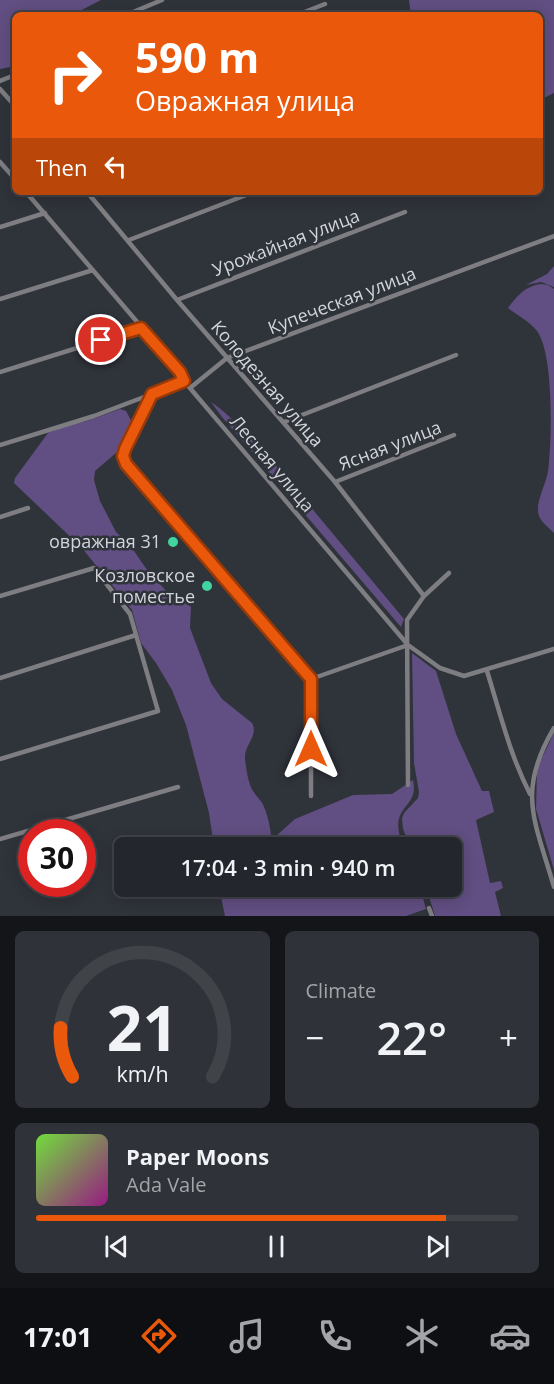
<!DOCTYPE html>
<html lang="en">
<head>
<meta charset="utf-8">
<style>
  :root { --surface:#23262c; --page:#2f3238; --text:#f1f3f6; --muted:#a3a5a9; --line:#404348; --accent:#ea580c }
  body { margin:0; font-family:"Open Sans",sans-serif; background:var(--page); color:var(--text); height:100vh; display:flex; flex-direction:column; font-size:22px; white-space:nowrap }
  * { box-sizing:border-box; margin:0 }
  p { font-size:20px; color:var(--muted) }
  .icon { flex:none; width:33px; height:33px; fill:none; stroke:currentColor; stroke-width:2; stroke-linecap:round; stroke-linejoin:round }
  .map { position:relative; height:916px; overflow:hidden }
  .sheet { display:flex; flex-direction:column; gap:15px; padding:15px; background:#131518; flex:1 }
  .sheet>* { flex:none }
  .banner { position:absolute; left:12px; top:12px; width:531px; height:183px; border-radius:9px; box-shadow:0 3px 15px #0003,0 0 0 2px var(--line); background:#ea580c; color:#fff; overflow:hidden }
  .speed { position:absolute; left:18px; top:819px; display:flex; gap:12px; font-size:30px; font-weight:700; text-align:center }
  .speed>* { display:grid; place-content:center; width:78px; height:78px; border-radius:50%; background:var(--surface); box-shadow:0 3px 15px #0003,0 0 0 2px var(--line); line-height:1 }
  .speed .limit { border:9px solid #d22; background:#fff; color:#111 }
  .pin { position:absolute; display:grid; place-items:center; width:51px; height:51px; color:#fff; margin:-26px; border:3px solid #fff; border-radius:50%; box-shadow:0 2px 6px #0007 }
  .me { position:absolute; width:66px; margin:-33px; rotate:0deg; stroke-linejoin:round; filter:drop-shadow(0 0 4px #0008) }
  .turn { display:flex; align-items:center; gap:21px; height:126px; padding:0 24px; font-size:27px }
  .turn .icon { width:78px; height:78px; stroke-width:2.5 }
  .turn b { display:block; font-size:42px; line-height:51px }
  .then { display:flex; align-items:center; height:57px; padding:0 24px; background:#0003; gap:12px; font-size:22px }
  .big { font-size:45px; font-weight:600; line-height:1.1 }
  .sheet .widget { flex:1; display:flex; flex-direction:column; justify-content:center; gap:9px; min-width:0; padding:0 21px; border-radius:9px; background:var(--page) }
  .sheet .dial { align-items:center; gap:0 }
  .dial svg { height:156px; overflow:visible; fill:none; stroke:var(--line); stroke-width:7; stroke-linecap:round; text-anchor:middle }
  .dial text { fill:var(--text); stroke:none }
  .song { display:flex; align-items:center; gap:18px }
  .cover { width:72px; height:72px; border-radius:9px; background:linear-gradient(135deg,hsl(100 70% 55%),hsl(310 70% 35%)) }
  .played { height:6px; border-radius:3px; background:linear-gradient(90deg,var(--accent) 85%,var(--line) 85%) }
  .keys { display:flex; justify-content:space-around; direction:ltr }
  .heat { display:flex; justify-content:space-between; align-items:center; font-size:33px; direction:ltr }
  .sheet .tiles { flex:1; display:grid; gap:15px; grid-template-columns:1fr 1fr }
  .widget:last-child { grid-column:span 2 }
  .trip { position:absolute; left:114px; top:837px; width:348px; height:60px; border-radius:9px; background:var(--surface); box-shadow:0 3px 15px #0003,0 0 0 2px var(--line); font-weight:600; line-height:60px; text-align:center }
  .menu { display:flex; height:96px; justify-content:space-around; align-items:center; background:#0e0f12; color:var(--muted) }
  .menu .icon { width:42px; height:42px }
  .menu .active { color:var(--accent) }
  .menu b { font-size:27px; color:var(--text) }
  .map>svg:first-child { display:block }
</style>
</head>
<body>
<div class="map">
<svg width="554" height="916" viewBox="0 0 554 916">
  <rect width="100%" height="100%" fill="#2f333a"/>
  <!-- green -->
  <path fill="#614e82" d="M 0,0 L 101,0 L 72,15 L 15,15 L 15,66 L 0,69 Z
    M 409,0 L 554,0 L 554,93 L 540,100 L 540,15 L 411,15 Z
    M 554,266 L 554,287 L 541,282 L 526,285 L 547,274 Z
    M 541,284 L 548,285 L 554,289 L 554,533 C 548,527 538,520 538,511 C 537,499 546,484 548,471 C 552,442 554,354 537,331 C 530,322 517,315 508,308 C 517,296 525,286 541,284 Z
    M 211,402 C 225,411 235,423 249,433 L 404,619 L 401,627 L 222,417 Z
    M 120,409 L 126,411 L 134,426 L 124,446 L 95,471 L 94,480 L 100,501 L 116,532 L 130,545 L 145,567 L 174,600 L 187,603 L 191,607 L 190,628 L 211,683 L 222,699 L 252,723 C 259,736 244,745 245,758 C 246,768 248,783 253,791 C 256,796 262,801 264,807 C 269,818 271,832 272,844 L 276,836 L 295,819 L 353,795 L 392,794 L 413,780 C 420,811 385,804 404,847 L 214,847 L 209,813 L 186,725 L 172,690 L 156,663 L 141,643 L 132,610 L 82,548 L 14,483 L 15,478 L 48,433 L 69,425 L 87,421 Z
    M 412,653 L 436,671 L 456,734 L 482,791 L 489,791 L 494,812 L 476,820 L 490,883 L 501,881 L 503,888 L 495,892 L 501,916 L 435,916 L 426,887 L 452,886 L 452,848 L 410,847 L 403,829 L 402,818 L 404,813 L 418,798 L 419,792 L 414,763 Z
    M 554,733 L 554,870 L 536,809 L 537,768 Z
    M 219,887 L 420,887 L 426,909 L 406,916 L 225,916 Z"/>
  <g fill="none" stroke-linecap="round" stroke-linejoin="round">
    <!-- minor -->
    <path stroke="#7e7e82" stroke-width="4.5" d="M 126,15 L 162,0
      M 297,15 L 325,4
      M 0,81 L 15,75
      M 0,89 L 15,106
      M 0,162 L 15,179
      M 26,192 L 180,372 L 184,381 L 408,645 L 440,668 L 464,676 L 554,649
      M 87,192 L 177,300 L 335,482 L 424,596
      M 0,227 L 45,213
      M 129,240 L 254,192
      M 0,299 L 93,270
      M 177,300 L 405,212
      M 0,372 L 141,328
      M 184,381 L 152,394 L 125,449 L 123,456 L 126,463 L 311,679 L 408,645
      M 190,388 L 227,358 L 554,236
      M 284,422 L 456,355
      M 0,445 L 94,416 L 152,394
      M 335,482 L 454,435
      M 0,517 L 28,508
      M 0,596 L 94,568 L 130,614 L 158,711 L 0,759
      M 487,671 C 500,713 510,755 530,794
      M 0,678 L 136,635
      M 311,679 L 311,796
      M 554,728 C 516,792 535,821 554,887
      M 408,785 L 407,620 L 424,596 L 449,573
      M 0,839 L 178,787
      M 429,908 L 432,916"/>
  </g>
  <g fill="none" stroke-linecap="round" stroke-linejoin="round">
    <defs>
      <path id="route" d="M 101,340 L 141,328 L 180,372 L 184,381 L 152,394 L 125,449 L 123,456 L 126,464 L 311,679 L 311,749"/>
    </defs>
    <!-- route casing -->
    <use href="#route" stroke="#983908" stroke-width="15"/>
    <!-- route -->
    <use href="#route" stroke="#ea580c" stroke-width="10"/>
  </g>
  <!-- markers -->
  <g fill="#41d4a1" stroke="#2f333a" stroke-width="2">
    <circle cx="173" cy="542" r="6"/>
    <circle cx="207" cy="586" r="6"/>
  </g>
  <g text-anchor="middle" stroke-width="5" stroke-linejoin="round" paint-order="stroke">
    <!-- street labels -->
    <g font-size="18" fill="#d2d5da" stroke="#2f333a">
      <text transform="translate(286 243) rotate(-21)" y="6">Урожайная улица</text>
      <text transform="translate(342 301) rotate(-21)" y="6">Купеческая улица</text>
      <text transform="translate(267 384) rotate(49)" y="6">Колодезная улица</text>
      <text transform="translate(390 446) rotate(-21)" y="6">Ясная улица</text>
      <text transform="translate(272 464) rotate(50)" y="6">Лесная улица</text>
    </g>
    <!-- poi labels -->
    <g font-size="18" fill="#d2d5da" stroke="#2f333a" text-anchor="end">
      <text x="161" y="548">овражная 31</text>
      <text x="195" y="582">Козловское<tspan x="195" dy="21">поместье</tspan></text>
    </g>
  </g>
</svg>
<div class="speed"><div class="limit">30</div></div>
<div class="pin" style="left:101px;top:340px;background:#d93025"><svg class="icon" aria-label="arrive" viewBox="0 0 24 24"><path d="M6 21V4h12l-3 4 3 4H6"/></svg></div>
<svg class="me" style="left:311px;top:749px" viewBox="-20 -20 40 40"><path d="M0-17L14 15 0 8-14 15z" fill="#ea580c" stroke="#fff" stroke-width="4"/></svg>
<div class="trip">17:04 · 3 min · 940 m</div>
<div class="banner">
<div class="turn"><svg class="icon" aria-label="right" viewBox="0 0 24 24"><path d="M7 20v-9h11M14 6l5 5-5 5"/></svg><div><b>590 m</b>Овражная улица</div></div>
<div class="then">Then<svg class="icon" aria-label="left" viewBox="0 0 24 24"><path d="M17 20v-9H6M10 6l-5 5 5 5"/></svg></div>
</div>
</div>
<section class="sheet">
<div class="tiles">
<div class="widget dial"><svg viewBox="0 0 100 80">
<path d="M14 69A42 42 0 1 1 86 69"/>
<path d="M14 69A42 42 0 0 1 8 44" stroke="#ea580c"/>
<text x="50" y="56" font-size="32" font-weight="700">21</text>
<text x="50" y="72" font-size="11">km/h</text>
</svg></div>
<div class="widget"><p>Climate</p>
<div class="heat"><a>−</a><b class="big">22°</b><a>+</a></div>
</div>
<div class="widget">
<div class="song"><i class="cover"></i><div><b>Paper Moons</b><p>Ada Vale</p></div></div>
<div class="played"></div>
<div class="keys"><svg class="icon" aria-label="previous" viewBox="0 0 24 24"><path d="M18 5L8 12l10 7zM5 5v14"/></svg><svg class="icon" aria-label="pause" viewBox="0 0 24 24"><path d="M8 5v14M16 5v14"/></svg><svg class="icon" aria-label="next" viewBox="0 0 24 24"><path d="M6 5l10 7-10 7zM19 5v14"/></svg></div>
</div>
</div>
</section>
<nav class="menu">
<b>17:01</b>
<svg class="icon active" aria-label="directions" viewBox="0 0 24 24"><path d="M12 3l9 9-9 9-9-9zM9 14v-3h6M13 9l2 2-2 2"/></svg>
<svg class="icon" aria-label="music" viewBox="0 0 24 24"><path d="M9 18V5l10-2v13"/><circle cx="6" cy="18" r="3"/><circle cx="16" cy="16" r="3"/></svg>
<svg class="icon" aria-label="phone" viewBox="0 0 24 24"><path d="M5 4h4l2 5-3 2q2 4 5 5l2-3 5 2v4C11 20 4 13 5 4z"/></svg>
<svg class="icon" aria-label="climate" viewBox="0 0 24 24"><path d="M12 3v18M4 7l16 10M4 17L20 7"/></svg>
<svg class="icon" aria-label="car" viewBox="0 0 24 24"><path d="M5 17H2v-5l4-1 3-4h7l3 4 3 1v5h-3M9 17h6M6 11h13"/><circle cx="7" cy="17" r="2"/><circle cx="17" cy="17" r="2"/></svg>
</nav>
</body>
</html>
